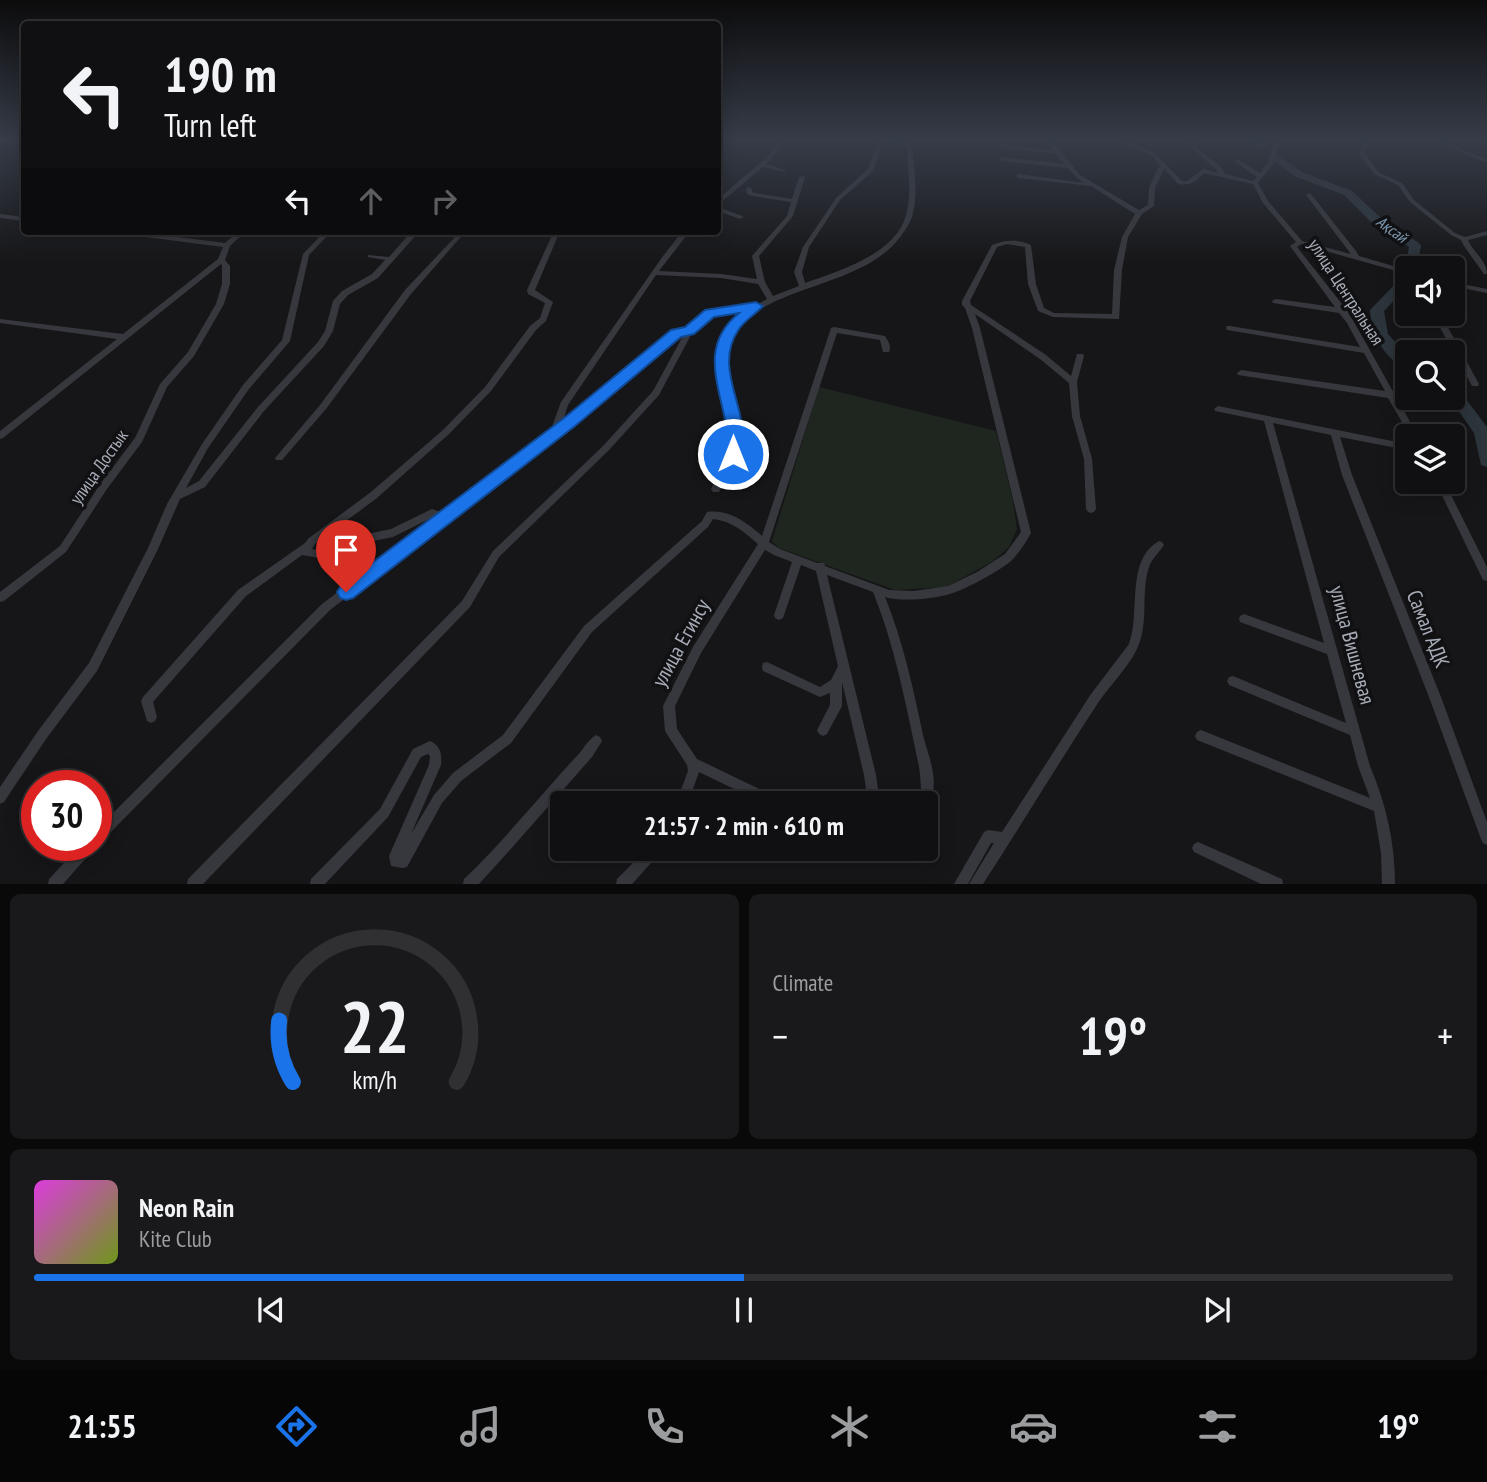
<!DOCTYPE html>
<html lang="en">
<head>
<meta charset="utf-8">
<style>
  :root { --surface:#101012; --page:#19191b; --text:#f1f3f6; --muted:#9c9d9f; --line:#303032; --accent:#1a73e8 }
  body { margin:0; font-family:"PT Sans Narrow",sans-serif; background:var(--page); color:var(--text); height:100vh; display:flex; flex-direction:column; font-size:26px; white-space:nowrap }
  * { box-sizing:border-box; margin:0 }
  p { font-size:23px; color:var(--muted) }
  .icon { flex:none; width:38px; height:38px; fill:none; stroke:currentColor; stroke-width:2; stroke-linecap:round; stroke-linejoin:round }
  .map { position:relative; height:884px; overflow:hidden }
  .sheet { display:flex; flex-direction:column; gap:10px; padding:10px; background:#09090a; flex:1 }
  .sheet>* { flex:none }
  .banner { position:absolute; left:21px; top:21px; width:700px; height:214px; border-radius:7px; box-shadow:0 4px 18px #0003,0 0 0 2px var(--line); background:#101012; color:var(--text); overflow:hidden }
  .buttons { position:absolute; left:1395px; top:256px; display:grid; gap:14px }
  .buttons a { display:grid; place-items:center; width:70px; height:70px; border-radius:7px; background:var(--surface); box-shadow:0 4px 18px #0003,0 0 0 2px var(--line); font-size:35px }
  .speed { position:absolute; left:21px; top:770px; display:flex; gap:14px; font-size:35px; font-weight:700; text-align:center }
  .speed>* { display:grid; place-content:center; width:91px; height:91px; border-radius:50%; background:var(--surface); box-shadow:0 4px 18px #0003,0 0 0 2px var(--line); line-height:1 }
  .speed .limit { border:10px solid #d22; background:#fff; color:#111 }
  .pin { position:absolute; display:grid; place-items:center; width:60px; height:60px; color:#fff; margin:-72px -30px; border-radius:50% 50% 50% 0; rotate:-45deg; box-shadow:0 0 7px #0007 }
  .pin .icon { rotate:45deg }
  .me { position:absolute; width:77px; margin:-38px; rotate:0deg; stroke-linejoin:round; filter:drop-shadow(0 0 5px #0008) }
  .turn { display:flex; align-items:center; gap:24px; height:147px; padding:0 28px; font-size:32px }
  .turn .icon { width:91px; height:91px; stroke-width:2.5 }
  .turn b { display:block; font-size:49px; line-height:60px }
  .lanes { display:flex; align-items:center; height:66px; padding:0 28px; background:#0003; justify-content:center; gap:35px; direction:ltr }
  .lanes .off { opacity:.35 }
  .big { font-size:52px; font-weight:700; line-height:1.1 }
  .sheet .widget { flex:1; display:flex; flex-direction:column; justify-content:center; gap:10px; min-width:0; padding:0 24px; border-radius:10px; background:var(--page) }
  .sheet .dial { align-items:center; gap:0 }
  .dial svg { height:182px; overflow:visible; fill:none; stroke:var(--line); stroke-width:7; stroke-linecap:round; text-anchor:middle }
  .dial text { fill:var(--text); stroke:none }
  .song { display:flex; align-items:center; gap:21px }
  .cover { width:84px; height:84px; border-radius:10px; background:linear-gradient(135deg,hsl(300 70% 55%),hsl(80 70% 35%)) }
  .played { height:7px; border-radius:4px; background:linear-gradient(90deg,var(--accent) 50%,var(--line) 50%) }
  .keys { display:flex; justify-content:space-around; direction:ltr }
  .heat { display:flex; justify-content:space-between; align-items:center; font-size:38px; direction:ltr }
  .sheet .tiles { flex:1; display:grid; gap:10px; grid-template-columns:1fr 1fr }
  .widget:last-child { grid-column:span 2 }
  .trip { position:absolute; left:550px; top:791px; width:388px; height:70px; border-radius:7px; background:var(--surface); box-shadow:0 4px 18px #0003,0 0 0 2px var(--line); font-weight:700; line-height:70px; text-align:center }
  .tabs { display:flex; height:112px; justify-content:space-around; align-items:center; background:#060607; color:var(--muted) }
  .tabs .icon { width:49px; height:49px }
  .tabs .current { color:var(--accent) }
  .tabs b { font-size:32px; color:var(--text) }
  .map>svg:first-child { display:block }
</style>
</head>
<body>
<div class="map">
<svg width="1487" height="884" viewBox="0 0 1487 884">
  <rect width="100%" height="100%" fill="#161618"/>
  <!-- green -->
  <path fill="#1e261f" d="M 819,387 L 996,431 L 1013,501 L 1017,529 L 1009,547 L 993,561 L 946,587 L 895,590 L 779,548 L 772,541 Z"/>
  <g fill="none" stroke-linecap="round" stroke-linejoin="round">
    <!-- river -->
    <path fill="#2c353c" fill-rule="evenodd" d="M 1251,140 L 1262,140 L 1270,147 L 1261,149 Z
      M 1279,156 L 1302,172 L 1352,191 L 1382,219 L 1419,243 L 1421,246 L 1417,268 L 1407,268 L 1407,271 L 1405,268 L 1409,247 L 1374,225 L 1344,195 L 1294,176 L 1275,161 L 1274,159 Z
      M 1407,276 L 1407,287 L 1384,311 L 1388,334 L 1407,355 L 1407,368 C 1384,360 1371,333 1370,310 L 1402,277 Z
      M 1452,386 L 1457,387 L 1487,427 L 1487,467 L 1481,465 L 1474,433 L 1449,397 L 1452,397 Z"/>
    <!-- minor -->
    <path fill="#37383d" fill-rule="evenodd" d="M 780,140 L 786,140 L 772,158 L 766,164 L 785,170 L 785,172 L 763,167 L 720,203 L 718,204 L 718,199 L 768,156 Z
      M 878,140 C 890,139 904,139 913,149 C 914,170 918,192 913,213 C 911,222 906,229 901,236 C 873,275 811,283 770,304 C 758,310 744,318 735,329 C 717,354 727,384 734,411 C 736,419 739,428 739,437 C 738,457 728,474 719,492 L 713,492 L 711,489 L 729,454 L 731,434 L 719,380 L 716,359 L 717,351 L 730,326 L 748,310 L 712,315 L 693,331 L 659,395 L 609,450 L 499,557 L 470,607 L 203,884 L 187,884 L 188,879 L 462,601 L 493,551 L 603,446 L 653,391 L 684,334 L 678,335 L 573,424 L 451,518 L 449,521 L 446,522 L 330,610 L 100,843 L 96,845 L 96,830 L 322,604 L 436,518 L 433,517 L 393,537 L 349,546 L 319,558 L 302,555 L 246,596 L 153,702 L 157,717 L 155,721 L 151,723 L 147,721 L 141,701 L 143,697 L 238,590 L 305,543 L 309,538 L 371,492 L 443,430 L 485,387 L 530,326 L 540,318 L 545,303 L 528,294 L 527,290 L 554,231 L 560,231 L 535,290 L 553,302 L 546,321 L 536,330 L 491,391 L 449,434 L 377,498 L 315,544 L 312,549 L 319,550 L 348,538 L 391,529 L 432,509 L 443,513 L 550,432 L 561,402 L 663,256 L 678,237 L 659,231 L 670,231 L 681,234 L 683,231 L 690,231 L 659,271 L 721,274 L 757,279 L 752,256 L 787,216 L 791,202 L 752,196 L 747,194 L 746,189 L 749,187 L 752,189 L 752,192 L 755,193 L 792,199 L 799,177 L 804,176 L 805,177 L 793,216 L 759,256 L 765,282 L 773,296 L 799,286 L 794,272 L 803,247 L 836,198 L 868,169 ZM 883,142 L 903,145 L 907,149 C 908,171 912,194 906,215 C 896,254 839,271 805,283 L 802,272 L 809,247 L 840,200 L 873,171 ZM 656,275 L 721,278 L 758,284 L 767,299 L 758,304 L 707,311 L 688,328 L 673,331 L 562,424 L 568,405 Z
      M 1045,140 L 1051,140 L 1080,175 L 1139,210 L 1148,205 L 1149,188 L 1158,168 L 1161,166 L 1151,155 L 1117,141 L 1116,140 L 1123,140 L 1155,153 L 1182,181 L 1187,181 L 1203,169 L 1218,173 L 1217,170 L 1190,147 L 1188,140 L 1194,140 C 1197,155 1219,159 1225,174 L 1253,181 L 1257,177 L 1234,161 L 1239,160 L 1260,173 L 1269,161 L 1274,140 L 1280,140 L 1275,161 L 1258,183 L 1268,201 L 1302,241 L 1351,254 L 1306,195 L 1309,193 L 1311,194 L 1356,251 L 1359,256 L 1407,270 L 1407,274 L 1301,244 L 1297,247 L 1346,309 L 1354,322 L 1418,436 L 1410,436 L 1388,398 L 1238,375 L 1237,373 L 1241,370 L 1385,391 L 1364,353 L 1227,330 L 1226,328 L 1227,326 L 1230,326 L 1360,347 L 1347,323 L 1339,313 L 1273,303 L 1272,301 L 1276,299 L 1335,307 L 1290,246 L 1296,242 L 1263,203 L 1253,184 L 1204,173 C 1194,182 1192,186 1178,184 L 1164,169 L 1155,188 L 1154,206 L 1142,214 L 1128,237 L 1122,270 L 1119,319 L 1053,317 L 1038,311 L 1028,284 L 1025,247 L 1007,244 L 997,247 L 970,301 L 971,305 L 1046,355 L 1071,376 L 1077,354 L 1083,354 L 1084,356 L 1077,382 L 1080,416 L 1092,459 L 1096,509 L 1094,512 L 1091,513 L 1088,512 L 1086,509 L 1084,459 L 1072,416 L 1069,383 L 1040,359 L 975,314 L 980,328 L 1031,533 C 1026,542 1019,553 1012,560 C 1000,571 966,589 950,594 C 932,599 902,602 885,597 C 903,641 913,688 923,735 C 928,755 939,779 931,799 L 927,801 L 923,799 C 920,790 921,773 918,762 C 906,705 895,646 873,592 L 827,575 L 876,775 L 880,803 L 868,803 L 864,775 L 842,682 L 842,706 L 827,734 L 823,736 L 819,734 L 817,730 L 830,705 L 830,693 L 820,697 L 763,671 L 762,667 L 763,663 L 767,662 L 820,687 L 831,680 L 838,666 L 816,571 L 801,565 L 783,618 L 779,620 L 775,618 L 774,615 L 792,562 L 774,555 L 765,550 L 701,653 L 675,706 L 677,729 L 697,759 L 780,799 L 782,803 L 763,803 L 699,772 L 688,803 L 676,803 L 688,771 L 687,765 L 665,731 L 663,706 L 693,647 L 758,544 C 744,532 732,521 713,519 L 708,527 L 592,632 L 511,743 L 461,781 L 442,803 L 407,867 L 402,868 L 391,866 L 389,856 L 429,765 L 430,756 L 428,754 L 421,757 L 388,817 L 325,884 L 310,884 L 311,879 L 380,809 L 413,749 L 430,741 C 441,746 442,754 441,765 L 411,834 L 434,795 L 453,773 L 503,735 L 584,626 L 702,521 L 707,512 C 729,509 746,522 762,536 L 831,328 L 834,327 L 885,336 C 888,341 892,346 889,352 L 883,352 L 880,340 L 837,333 L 769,542 L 780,549 L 817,563 L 824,563 L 825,566 L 889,590 L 914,591 L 948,586 L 977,572 L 1005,554 L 1021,532 L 972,328 L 965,308 L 962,305 L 962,301 L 992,245 C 1005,240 1018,239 1031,245 L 1036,284 L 1044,308 L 1054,313 L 1112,314 L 1114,270 L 1122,237 L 1135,214 L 1091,186 L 1019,178 L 1016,176 L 1019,174 L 1084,183 L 1076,177 L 1068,168 L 1002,161 L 999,159 L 1002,157 L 1065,164 L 1056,154 L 1001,148 L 998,146 L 1001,144 L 1053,150 Z
      M 1366,140 L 1372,140 L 1364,152 L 1378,172 L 1402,183 L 1414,200 L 1455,233 L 1465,237 L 1487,231 L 1487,235 L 1468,240 C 1473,252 1487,261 1487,274 L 1484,274 L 1464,246 L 1461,240 L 1451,235 L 1410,202 L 1398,185 L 1374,174 L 1358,152 Z
      M 1431,140 L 1438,140 L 1487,159 L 1487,163 Z
      M 718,207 L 742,216 L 743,217 L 740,219 L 718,211 Z
      M 0,214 L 24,217 L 24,221 L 0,218 Z
      M 112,231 L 131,231 L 225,243 L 239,231 L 246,231 L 230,246 L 225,260 L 230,266 L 230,284 L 224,304 L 194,356 L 167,387 L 142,442 L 107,489 L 66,552 L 4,601 L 0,602 L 0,592 L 60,546 L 101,483 L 135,438 L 160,384 L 188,352 L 216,304 L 222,284 L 222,266 L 221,264 L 3,438 L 0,439 L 0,431 L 117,339 L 0,323 L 0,319 L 123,334 L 218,259 L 223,247 L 115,233 Z
      M 325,231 L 332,231 L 309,255 L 290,341 L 249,389 L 208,448 L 186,488 L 199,481 L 258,407 L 318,342 L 325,331 L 333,301 L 342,291 L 372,274 L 385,260 L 368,257 L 368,255 L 389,257 L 412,231 L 458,233 L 460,231 L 466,231 L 411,294 L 326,409 L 282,460 L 276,460 L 275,458 L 320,405 L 405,290 L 455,237 L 417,234 L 378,278 L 348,295 L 340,304 L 333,331 L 324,346 L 264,411 L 205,487 L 180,499 L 158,549 L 97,671 L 46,739 L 4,802 L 0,804 L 0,787 L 38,731 L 89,663 L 148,548 L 167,504 L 202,444 L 243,385 L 282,340 L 303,254 Z
      M 1452,282 L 1487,289 L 1487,293 L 1452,286 Z
      M 1432,313 L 1440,313 L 1479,384 L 1478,386 L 1472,386 Z
      M 1218,406 L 1407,444 L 1407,450 L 1340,437 L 1352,475 L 1441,697 L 1487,822 L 1487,845 L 1483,843 L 1481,839 L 1429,697 L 1342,475 L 1331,435 L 1273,423 L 1370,766 C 1386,804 1395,842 1395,884 L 1382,884 L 1381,853 L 1374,811 L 1197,740 L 1195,736 L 1197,732 L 1201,730 L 1370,798 L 1358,766 L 1350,735 L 1229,685 L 1227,681 L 1229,677 L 1233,676 L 1346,723 L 1327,654 L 1240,622 L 1239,619 L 1240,616 L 1244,614 L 1324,643 L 1264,421 L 1215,411 L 1214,409 Z
      M 1435,481 L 1444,481 L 1487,567 L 1487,581 L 1483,580 Z
      M 1159,541 L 1162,542 L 1164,545 C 1159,553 1152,558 1149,567 C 1140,595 1150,624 1136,651 C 1126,670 1110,685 1098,703 C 1059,762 1022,824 983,884 L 969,884 L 994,843 L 991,843 L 968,884 L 954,884 L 984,832 L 988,830 L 1002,832 L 1091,694 L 1129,644 C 1141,613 1125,560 1159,541 Z
      M 596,735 L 600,737 L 602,741 L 592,757 L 509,851 L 479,884 L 463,884 L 464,879 C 504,841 537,799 574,759 C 582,752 587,740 596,735 Z
      M 1198,842 L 1282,879 L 1283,884 L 1261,884 L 1194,852 L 1192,848 L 1194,844 Z
      M 81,845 L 96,845 L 94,849 L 63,884 L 48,884 L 49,879 Z
      M 647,849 L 662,849 L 660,853 L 632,884 L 616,884 L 617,879 Z"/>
  </g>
  <!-- sky -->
  <linearGradient id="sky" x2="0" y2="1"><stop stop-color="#0c0c0d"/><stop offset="0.53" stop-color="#363c48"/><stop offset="1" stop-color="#363c48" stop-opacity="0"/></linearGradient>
  <rect width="1487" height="263" fill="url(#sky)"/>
  <!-- route -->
  <path fill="#1a73e8" stroke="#114b97" stroke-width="2" d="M 756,302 L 763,306 C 756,314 745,320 739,329 C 709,372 758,418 738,458 L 727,458 C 723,449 728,441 727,431 C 721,388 697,347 739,313 L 714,317 L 694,334 L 681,337 L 575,426 L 353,598 L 346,600 L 340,598 L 337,592 L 340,587 L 564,418 L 671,330 L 685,327 L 705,310 Z"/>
  <g text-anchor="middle" stroke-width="7" stroke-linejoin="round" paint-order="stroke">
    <!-- far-water labels -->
    <g font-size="16" font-style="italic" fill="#7f9bb3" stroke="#111113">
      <text transform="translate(1392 229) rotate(36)" y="6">Ақсай</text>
    </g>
    <!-- street labels -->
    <g font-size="18" fill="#a8adb8" stroke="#111113">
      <text transform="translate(1346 292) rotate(57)" y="6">улица Центральная</text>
      <text transform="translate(99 467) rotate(-55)" y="6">улица Достык</text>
    </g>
    <!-- near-street labels -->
    <g font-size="21" fill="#a8adb8" stroke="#111113">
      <text transform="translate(1428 629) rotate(68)" y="7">Самал АДК</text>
      <text transform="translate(681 643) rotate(-61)" y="7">улица Егинсу</text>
      <text transform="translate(1352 645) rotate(75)" y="7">улица Вишневая</text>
    </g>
  </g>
</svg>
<div class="buttons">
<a><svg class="icon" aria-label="sound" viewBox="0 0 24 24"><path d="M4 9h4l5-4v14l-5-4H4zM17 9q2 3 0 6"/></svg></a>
<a><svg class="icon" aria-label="search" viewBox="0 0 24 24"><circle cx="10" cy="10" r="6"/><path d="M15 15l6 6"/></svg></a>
<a><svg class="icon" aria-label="layers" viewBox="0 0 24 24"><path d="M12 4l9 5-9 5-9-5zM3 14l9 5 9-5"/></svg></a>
</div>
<div class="speed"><div class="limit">30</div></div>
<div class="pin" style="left:346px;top:592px;background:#d93025"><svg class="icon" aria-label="arrive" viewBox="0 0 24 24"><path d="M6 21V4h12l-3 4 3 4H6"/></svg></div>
<svg class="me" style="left:733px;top:454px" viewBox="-20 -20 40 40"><circle r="17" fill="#1a73e8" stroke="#fff" stroke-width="3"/><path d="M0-11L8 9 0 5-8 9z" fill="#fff"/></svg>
<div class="trip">21:57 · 2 min · 610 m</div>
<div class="banner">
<div class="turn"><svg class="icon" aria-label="left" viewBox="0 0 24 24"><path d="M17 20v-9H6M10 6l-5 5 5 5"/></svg><div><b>190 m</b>Turn left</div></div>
<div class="lanes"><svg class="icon" aria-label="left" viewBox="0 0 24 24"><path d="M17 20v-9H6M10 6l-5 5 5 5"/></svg><svg class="icon off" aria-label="ahead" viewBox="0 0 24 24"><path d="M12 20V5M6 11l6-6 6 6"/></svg><svg class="icon off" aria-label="right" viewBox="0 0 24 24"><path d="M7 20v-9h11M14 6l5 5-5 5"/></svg></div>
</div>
</div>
<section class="sheet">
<div class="tiles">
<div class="widget dial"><svg viewBox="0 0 100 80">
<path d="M14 69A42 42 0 1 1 86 69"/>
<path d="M14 69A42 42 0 0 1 8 42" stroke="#1a73e8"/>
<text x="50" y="56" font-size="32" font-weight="700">22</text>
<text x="50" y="72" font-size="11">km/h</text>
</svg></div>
<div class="widget"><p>Climate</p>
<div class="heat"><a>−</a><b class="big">19°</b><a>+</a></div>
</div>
<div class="widget">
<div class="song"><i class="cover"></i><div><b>Neon Rain</b><p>Kite Club</p></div></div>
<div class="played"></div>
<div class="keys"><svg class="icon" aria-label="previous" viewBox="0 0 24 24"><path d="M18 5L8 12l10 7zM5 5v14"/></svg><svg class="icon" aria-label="pause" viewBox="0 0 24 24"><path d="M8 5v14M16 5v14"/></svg><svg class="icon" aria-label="next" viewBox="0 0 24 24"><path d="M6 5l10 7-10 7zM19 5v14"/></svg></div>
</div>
</div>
</section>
<nav class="tabs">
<b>21:55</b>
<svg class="icon current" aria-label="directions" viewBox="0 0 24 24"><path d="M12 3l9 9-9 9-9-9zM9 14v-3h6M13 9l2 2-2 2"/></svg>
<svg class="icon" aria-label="music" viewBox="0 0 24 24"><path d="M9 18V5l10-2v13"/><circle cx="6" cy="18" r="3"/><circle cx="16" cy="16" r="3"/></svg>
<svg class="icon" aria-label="phone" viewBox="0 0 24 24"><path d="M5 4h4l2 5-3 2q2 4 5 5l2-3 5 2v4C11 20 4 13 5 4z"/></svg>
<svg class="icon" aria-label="climate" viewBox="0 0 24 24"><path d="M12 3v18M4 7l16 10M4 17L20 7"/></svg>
<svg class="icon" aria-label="car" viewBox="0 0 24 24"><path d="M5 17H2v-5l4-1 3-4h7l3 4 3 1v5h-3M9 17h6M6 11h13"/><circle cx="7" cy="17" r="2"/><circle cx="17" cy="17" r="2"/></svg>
<svg class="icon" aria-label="filters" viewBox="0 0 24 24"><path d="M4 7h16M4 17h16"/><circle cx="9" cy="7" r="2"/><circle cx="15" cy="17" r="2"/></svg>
<b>19°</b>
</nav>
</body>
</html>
